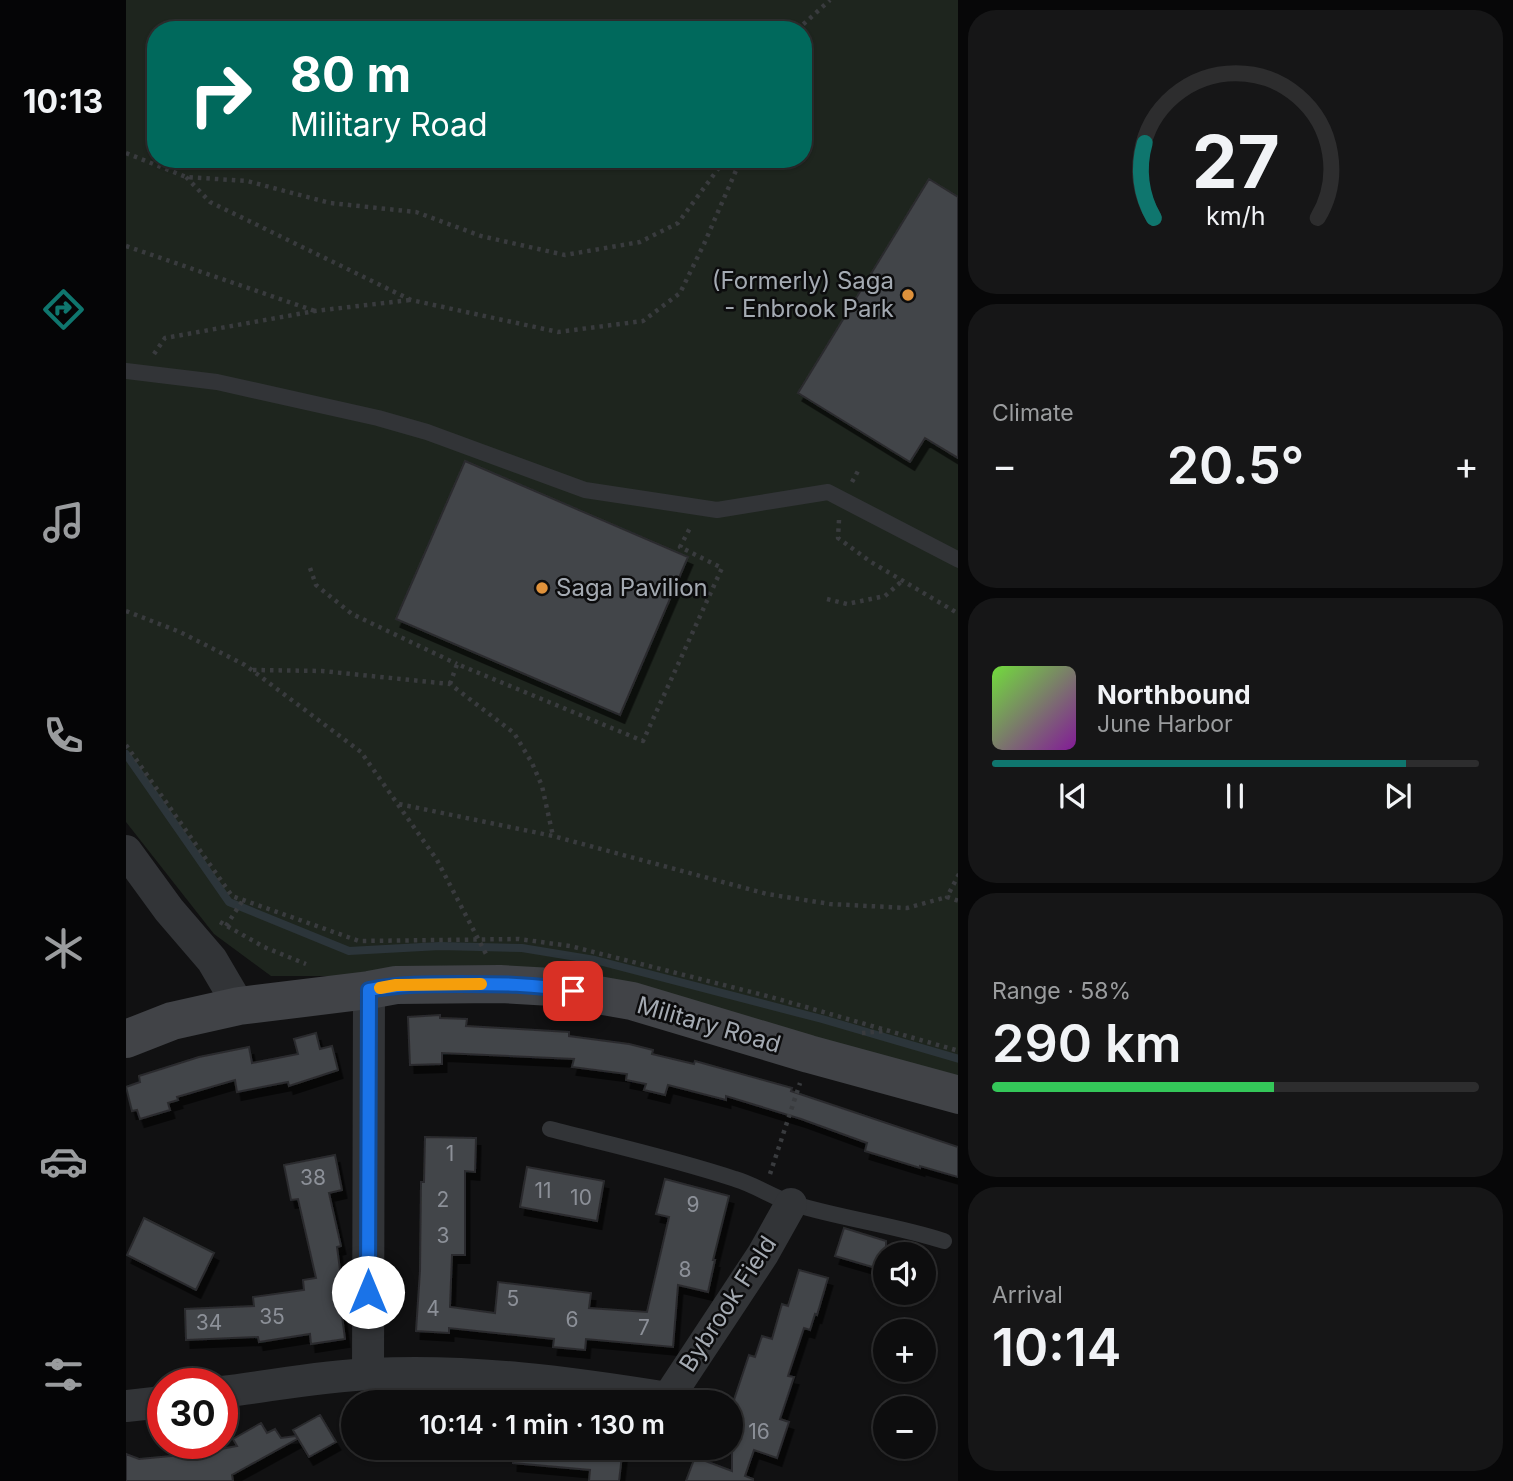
<!DOCTYPE html>
<html lang="en">
<head>
<meta charset="utf-8">
<style>
  :root { --surface:#0d0d0e; --page:#161617; --text:#f1f3f6; --muted:#9a9c9e; --line:#2d2d2e; --accent:#0f766e }
  body { margin:0; font-family:Inter,sans-serif; background:var(--page); color:var(--text); height:100vh; display:flex; flex-direction:column; font-size:26px; white-space:nowrap }
  * { box-sizing:border-box; margin:0 }
  p { font-size:23px; color:var(--muted) }
  .icon { flex:none; width:38px; height:38px; fill:none; stroke:currentColor; stroke-width:2; stroke-linecap:round; stroke-linejoin:round }
  .map { position:relative; flex:1; overflow:hidden }
  .details { display:flex; flex-direction:column; gap:10px; padding:10px; background:#070708; width:555px }
  .details>* { flex:none }
  .hud { position:absolute; left:21px; top:21px; width:665px; height:147px; border-radius:28px; box-shadow:0 2px 5px #0004,0 0 0 2px var(--line); background:#00695c; color:#fff; overflow:hidden }
  .controls { position:absolute; left:747px; top:1242px; display:grid; gap:14px }
  .controls a { display:grid; place-items:center; width:63px; height:63px; border-radius:50%; background:var(--surface); box-shadow:0 2px 5px #0004,0 0 0 2px var(--line); font-size:35px }
  .speed { position:absolute; left:21px; top:1368px; display:flex; gap:14px; font-size:35px; font-weight:700; text-align:center }
  .speed>* { display:grid; place-content:center; width:91px; height:91px; border-radius:50%; background:var(--surface); box-shadow:0 2px 5px #0004,0 0 0 2px var(--line); line-height:1 }
  .speed .limit { border:10px solid #d22; background:#fff; color:#111 }
  .pin { position:absolute; display:grid; place-items:center; width:60px; height:60px; color:#fff; margin:-30px; border-radius:14px; box-shadow:0 4px 10px #0006 }
  .me { position:absolute; width:77px; margin:-38px; rotate:0deg; stroke-linejoin:round; filter:drop-shadow(0 0 5px #0008) }
  .turn { display:flex; align-items:center; gap:24px; height:147px; padding:0 28px; font-size:32px }
  .turn .icon { width:91px; height:91px; stroke-width:2.5 }
  .turn b { display:block; font-size:49px; line-height:60px }
  .big { font-size:52px; font-weight:600; line-height:1.1 }
  .details .tile { flex:1; display:flex; flex-direction:column; justify-content:center; gap:10px; min-width:0; padding:0 24px; border-radius:28px; background:var(--page) }
  .details .dial { align-items:center; gap:0 }
  .dial svg { height:182px; overflow:visible; fill:none; stroke:var(--line); stroke-width:7; stroke-linecap:round; text-anchor:middle }
  .dial text { fill:var(--text); stroke:none }
  .song { display:flex; align-items:center; gap:21px }
  .cover { width:84px; height:84px; border-radius:10px; background:linear-gradient(135deg,hsl(100 70% 55%),hsl(290 70% 35%)) }
  .played { height:7px; border-radius:4px; background:linear-gradient(90deg,var(--accent) 85%,var(--line) 85%) }
  .keys { display:flex; justify-content:space-around; direction:ltr }
  .heat { display:flex; justify-content:space-between; align-items:center; font-size:38px; direction:ltr }
  .charge { height:10px; border-radius:5px; background:linear-gradient(90deg,#34c759 58%,var(--line) 0) }
  .trip { position:absolute; left:215px; top:1390px; width:402px; height:70px; border-radius:35px; background:var(--surface); box-shadow:0 2px 5px #0004,0 0 0 2px var(--line); font-weight:600; line-height:70px; text-align:center }
  main { display:flex; flex:1; min-height:0 }
  .dock { display:flex; flex-direction:column; width:126px; justify-content:space-around; align-items:center; background:#050506; color:var(--muted) }
  .dock .icon { width:49px; height:49px }
  .dock .selected { color:var(--accent) }
  .dock b { font-size:32px; color:var(--text) }
  .map>svg:first-child { display:block }
</style>
</head>
<body>
<main>
<nav class="dock">
<b>10:13</b>
<svg class="icon selected" aria-label="directions" viewBox="0 0 24 24"><path d="M12 3l9 9-9 9-9-9zM9 14v-3h6M13 9l2 2-2 2"/></svg>
<svg class="icon" aria-label="music" viewBox="0 0 24 24"><path d="M9 18V5l10-2v13"/><circle cx="6" cy="18" r="3"/><circle cx="16" cy="16" r="3"/></svg>
<svg class="icon" aria-label="phone" viewBox="0 0 24 24"><path d="M5 4h4l2 5-3 2q2 4 5 5l2-3 5 2v4C11 20 4 13 5 4z"/></svg>
<svg class="icon" aria-label="climate" viewBox="0 0 24 24"><path d="M12 3v18M4 7l16 10M4 17L20 7"/></svg>
<svg class="icon" aria-label="car" viewBox="0 0 24 24"><path d="M5 17H2v-5l4-1 3-4h7l3 4 3 1v5h-3M9 17h6M6 11h13"/><circle cx="7" cy="17" r="2"/><circle cx="17" cy="17" r="2"/></svg>
<svg class="icon" aria-label="filters" viewBox="0 0 24 24"><path d="M4 7h16M4 17h16"/><circle cx="9" cy="7" r="2"/><circle cx="15" cy="17" r="2"/></svg>
</nav>
<div class="map">
<svg width="833" height="1481" viewBox="0 0 833 1481">
  <defs>
    <filter id="shadow"><feDropShadow dx="4.5" dy="8" stdDeviation="0" flood-color="#0009"/></filter>
  </defs>
  <rect width="100%" height="100%" fill="#111112"/>
  <!-- green -->
  <path fill="#1e251e" fill-rule="evenodd" d="M 0,0 L 832,0 L 832,1082 L 461,976 L 145,976 L 88,934 L 0,822 ZM 30,30 L 677,30 L 677,159 L 30,159 Z"/>
  <g fill="none" stroke-linecap="round" stroke-linejoin="round">
    <!-- stream -->
    <path stroke="#2c353a" stroke-width="8" d="M 0,754 L 103,902 L 223,951 L 314,946 L 396,948 L 469,960 L 696,1019 L 833,1059"/>
  </g>
  <!-- building -->
  <path fill="#434448" stroke="#2b2c2e" stroke-width="2" filter="url(#shadow)" d="M 803,179 L 832,197 L 832,458 L 799,438 L 784,462 L 672,393 Z
    M 339,461 L 562,557 L 494,715 L 270,619 Z
    M 314,1015 L 314,1018 L 341,1019 L 340,1026 L 443,1032 L 443,1036 L 503,1044 L 527,1050 L 526,1054 L 568,1064 L 569,1061 L 666,1088 L 665,1091 L 832,1147 L 832,1177 L 794,1166 L 794,1168 L 739,1151 L 741,1143 L 675,1119 L 600,1096 L 600,1100 L 542,1085 L 539,1095 L 518,1090 L 520,1084 L 500,1080 L 501,1074 L 446,1067 L 448,1059 L 316,1053 L 316,1064 L 284,1065 L 282,1017 Z
    M 190,1033 L 194,1049 L 206,1046 L 212,1070 L 163,1086 L 162,1082 L 111,1092 L 109,1080 L 51,1097 L 52,1100 L 42,1103 L 44,1110 L 14,1119 L 11,1110 L 6,1111 L 0,1087 L 14,1082 L 13,1076 L 73,1057 L 123,1047 L 126,1063 L 172,1054 L 168,1039 Z
    M 299,1137 L 350,1138 L 349,1172 L 339,1171 L 339,1255 L 326,1255 L 324,1307 L 369,1313 L 372,1282 L 465,1293 L 463,1308 L 521,1312 L 543,1217 L 530,1214 L 539,1179 L 603,1196 L 587,1260 L 589,1260 L 582,1292 L 552,1285 L 547,1347 L 460,1339 L 459,1350 L 427,1347 L 428,1339 L 323,1328 L 323,1333 L 290,1331 L 294,1271 L 295,1182 L 298,1182 Z
    M 209,1155 L 216,1190 L 203,1193 L 215,1246 L 211,1247 L 217,1293 L 213,1293 L 219,1339 L 185,1344 L 184,1334 L 133,1342 L 132,1337 L 60,1340 L 59,1309 L 128,1306 L 127,1297 L 178,1290 L 177,1280 L 190,1278 L 172,1199 L 165,1200 L 158,1165 Z
    M 401,1167 L 478,1181 L 471,1221 L 394,1207 Z
    M 18,1218 L 88,1253 L 70,1290 L 1,1255 Z
    M 718,1228 L 760,1241 L 760,1271 L 709,1256 Z
    M 673,1270 L 702,1278 L 691,1315 L 689,1314 L 684,1330 L 678,1328 L 662,1376 L 668,1377 L 654,1419 L 663,1422 L 651,1458 L 628,1450 L 619,1476 L 627,1479 L 627,1481 L 560,1481 L 569,1457 L 606,1471 L 606,1406 L 623,1355 L 629,1357 L 636,1336 L 646,1339 L 656,1304 L 662,1306 Z
    M 194,1415 L 210,1442 L 183,1457 L 167,1430 Z
    M 135,1423 L 141,1433 L 149,1429 L 155,1438 L 170,1436 L 171,1439 L 106,1475 L 107,1481 L 0,1481 L 0,1454 L 13,1459 L 68,1454 L 111,1446 L 107,1439 Z
    M 388,1447 L 497,1447 L 493,1481 L 463,1481 L 464,1470 L 387,1463 Z"/>
  <g fill="none" stroke-linecap="round" stroke-linejoin="round">
    <!-- path -->
    <path stroke="#393b3e" stroke-width="4.5" stroke-dasharray="3.5 5" stroke-linecap="butt" d="M 671,30 L 704,0
      M 0,153 L 60,177 L 121,181 L 204,203 L 290,212 L 355,236 L 439,255 L 514,242 L 552,223 L 592,169 L 596,159
      M 60,177 L 84,202 L 285,300 L 432,332 L 517,321 L 554,293 L 578,244 L 615,159
      M 0,246 L 189,311
      M 28,354 L 39,338 L 189,311 L 284,300
      M 726,482 L 732,471
      M 713,520 L 712,538 L 745,562 L 833,614
      M 184,568 L 190,585 L 226,614 L 331,664
      M 701,599 L 721,604 L 759,596 L 776,581
      M 0,611 L 54,632 L 119,665 L 235,752 L 311,860 L 360,954
      M 127,670 L 196,671 L 324,684 L 388,733 L 406,763 L 416,786 L 427,836
      M 324,684 L 331,664 L 517,741 L 596,568 L 554,547 L 565,526
      M 0,745 L 106,896 L 233,941 L 393,939 L 444,946 L 645,997 L 833,1051
      M 273,804 L 427,836 L 641,894 L 704,904 L 781,908 L 821,897
      M 833,874 L 821,897 L 833,901
      M 94,922 L 138,947 L 180,964
      M 100,926 L 117,900
      M 736,1033 L 759,1031
      M 644,1174 L 674,1083"/>
    <!-- lane -->
    <path stroke="#323437" stroke-width="16" d="M 0,371 L 91,382 L 252,418 L 301,432 L 459,490 L 591,510 L 702,492 L 833,560
      M 424,1129 C 486,1145 549,1159 609,1179 C 630,1185 647,1198 668,1204 C 717,1219 769,1225 818,1241"/>
    <!-- street -->
    <path stroke="#323437" stroke-width="32" d="M 0,851 L 43,910 L 86,960 L 113,1006
      M 242,1374 L 243,990
      M 96,1392 C 145,1386 195,1376 245,1374 C 345,1369 443,1382 542,1398 L 637,1254 L 665,1204
      M 0,1406 L 37,1402"/>
    <!-- secondary -->
    <path stroke="#414347" stroke-width="38" d="M 0,1039 L 46,1021 L 113,1006 L 243,990 L 270,985 L 374,984 L 426,987 L 506,1001 L 683,1054 L 833,1095"/>
  </g>
  <g fill="none" stroke-linecap="round" stroke-linejoin="round">
    <defs>
      <path id="route" d="M 242,1292 L 243,990 C 273,984 303,984 334,984 C 372,984 409,984 447,991"/>
    </defs>
    <!-- route casing -->
    <use href="#route" stroke="#114b97" stroke-width="18"/>
    <!-- route -->
    <use href="#route" stroke="#1a73e8" stroke-width="12"/>
    <!-- slow -->
    <path stroke="#f59e0b" stroke-width="12" d="M 254,988 L 270,985 L 355,984"/>
  </g>
  <!-- markers -->
  <g fill="#e0923b" stroke="#0c0c0d" stroke-width="2.5">
    <circle cx="782" cy="295" r="7"/>
    <circle cx="416" cy="588" r="7"/>
  </g>
  <g text-anchor="middle" stroke-width="5" stroke-linejoin="round" paint-order="stroke">
    <!-- number labels -->
    <g font-size="21" fill="#8c9098">
      <text x="324" y="1161">1</text>
      <text x="187" y="1185">38</text>
      <text x="417" y="1198">11</text>
      <text x="455" y="1205">10</text>
      <text x="317" y="1207">2</text>
      <text x="567" y="1212">9</text>
      <text x="317" y="1243">3</text>
      <text x="559" y="1277">8</text>
      <text x="387" y="1306">5</text>
      <text x="307" y="1316">4</text>
      <text x="146" y="1324">35</text>
      <text x="446" y="1327">6</text>
      <text x="83" y="1330">34</text>
      <text x="518" y="1335">7</text>
      <text x="633" y="1439">16</text>
    </g>
    <!-- poi labels -->
    <g font-size="24" fill="#a4aab2" stroke="#0c0c0d" text-anchor="end">
      <text x="768" y="289">(Formerly) Saga<tspan x="768" dy="28">- Enbrook Park</tspan></text>
      <text x="430" y="596" text-anchor="start">Saga Pavilion</text>
    </g>
    <!-- street labels -->
    <g font-size="24" fill="#a4aab2" stroke="#0c0c0d">
      <text transform="translate(583 1025) rotate(16)" y="8">Military Road</text>
      <text transform="translate(602 1304) rotate(-57)" y="8">Bybrook Field</text>
    </g>
  </g>
</svg>
<div class="controls">
<a><svg class="icon" aria-label="sound" viewBox="0 0 24 24"><path d="M4 9h4l5-4v14l-5-4H4zM17 9q2 3 0 6"/></svg></a>
<a>+</a>
<a>−</a>
</div>
<div class="speed"><div class="limit">30</div></div>
<div class="pin" style="left:447px;top:991px;background:#d93025"><svg class="icon" aria-label="arrive" viewBox="0 0 24 24"><path d="M6 21V4h12l-3 4 3 4H6"/></svg></div>
<svg class="me" style="left:242px;top:1292px" viewBox="-20 -20 40 40"><circle r="19" fill="#fff"/><path d="M0-13L10 11 0 6-10 11z" fill="#1a73e8"/></svg>
<div class="trip">10:14 · 1 min · 130 m</div>
<div class="hud">
<div class="turn"><svg class="icon" aria-label="right" viewBox="0 0 24 24"><path d="M7 20v-9h11M14 6l5 5-5 5"/></svg><div><b>80 m</b>Military Road</div></div>
</div>
</div>
<section class="details">
<div class="tile dial"><svg viewBox="0 0 100 80">
<path d="M14 69A42 42 0 1 1 86 69"/>
<path d="M14 69A42 42 0 0 1 10 36" stroke="#0f766e"/>
<text x="50" y="56" font-size="32" font-weight="700">27</text>
<text x="50" y="72" font-size="11">km/h</text>
</svg></div>
<div class="tile"><p>Climate</p>
<div class="heat"><a>−</a><b class="big">20.5°</b><a>+</a></div>
</div>
<div class="tile">
<div class="song"><i class="cover"></i><div><b>Northbound</b><p>June Harbor</p></div></div>
<div class="played"></div>
<div class="keys"><svg class="icon" aria-label="previous" viewBox="0 0 24 24"><path d="M18 5L8 12l10 7zM5 5v14"/></svg><svg class="icon" aria-label="pause" viewBox="0 0 24 24"><path d="M8 5v14M16 5v14"/></svg><svg class="icon" aria-label="next" viewBox="0 0 24 24"><path d="M6 5l10 7-10 7zM19 5v14"/></svg></div>
</div>
<div class="tile"><p>Range · 58%</p><b class="big">290 km</b><div class="charge"></div></div>
<div class="tile"><p>Arrival</p><b class="big">10:14</b></div>
</section>
</main>
</body>
</html>
